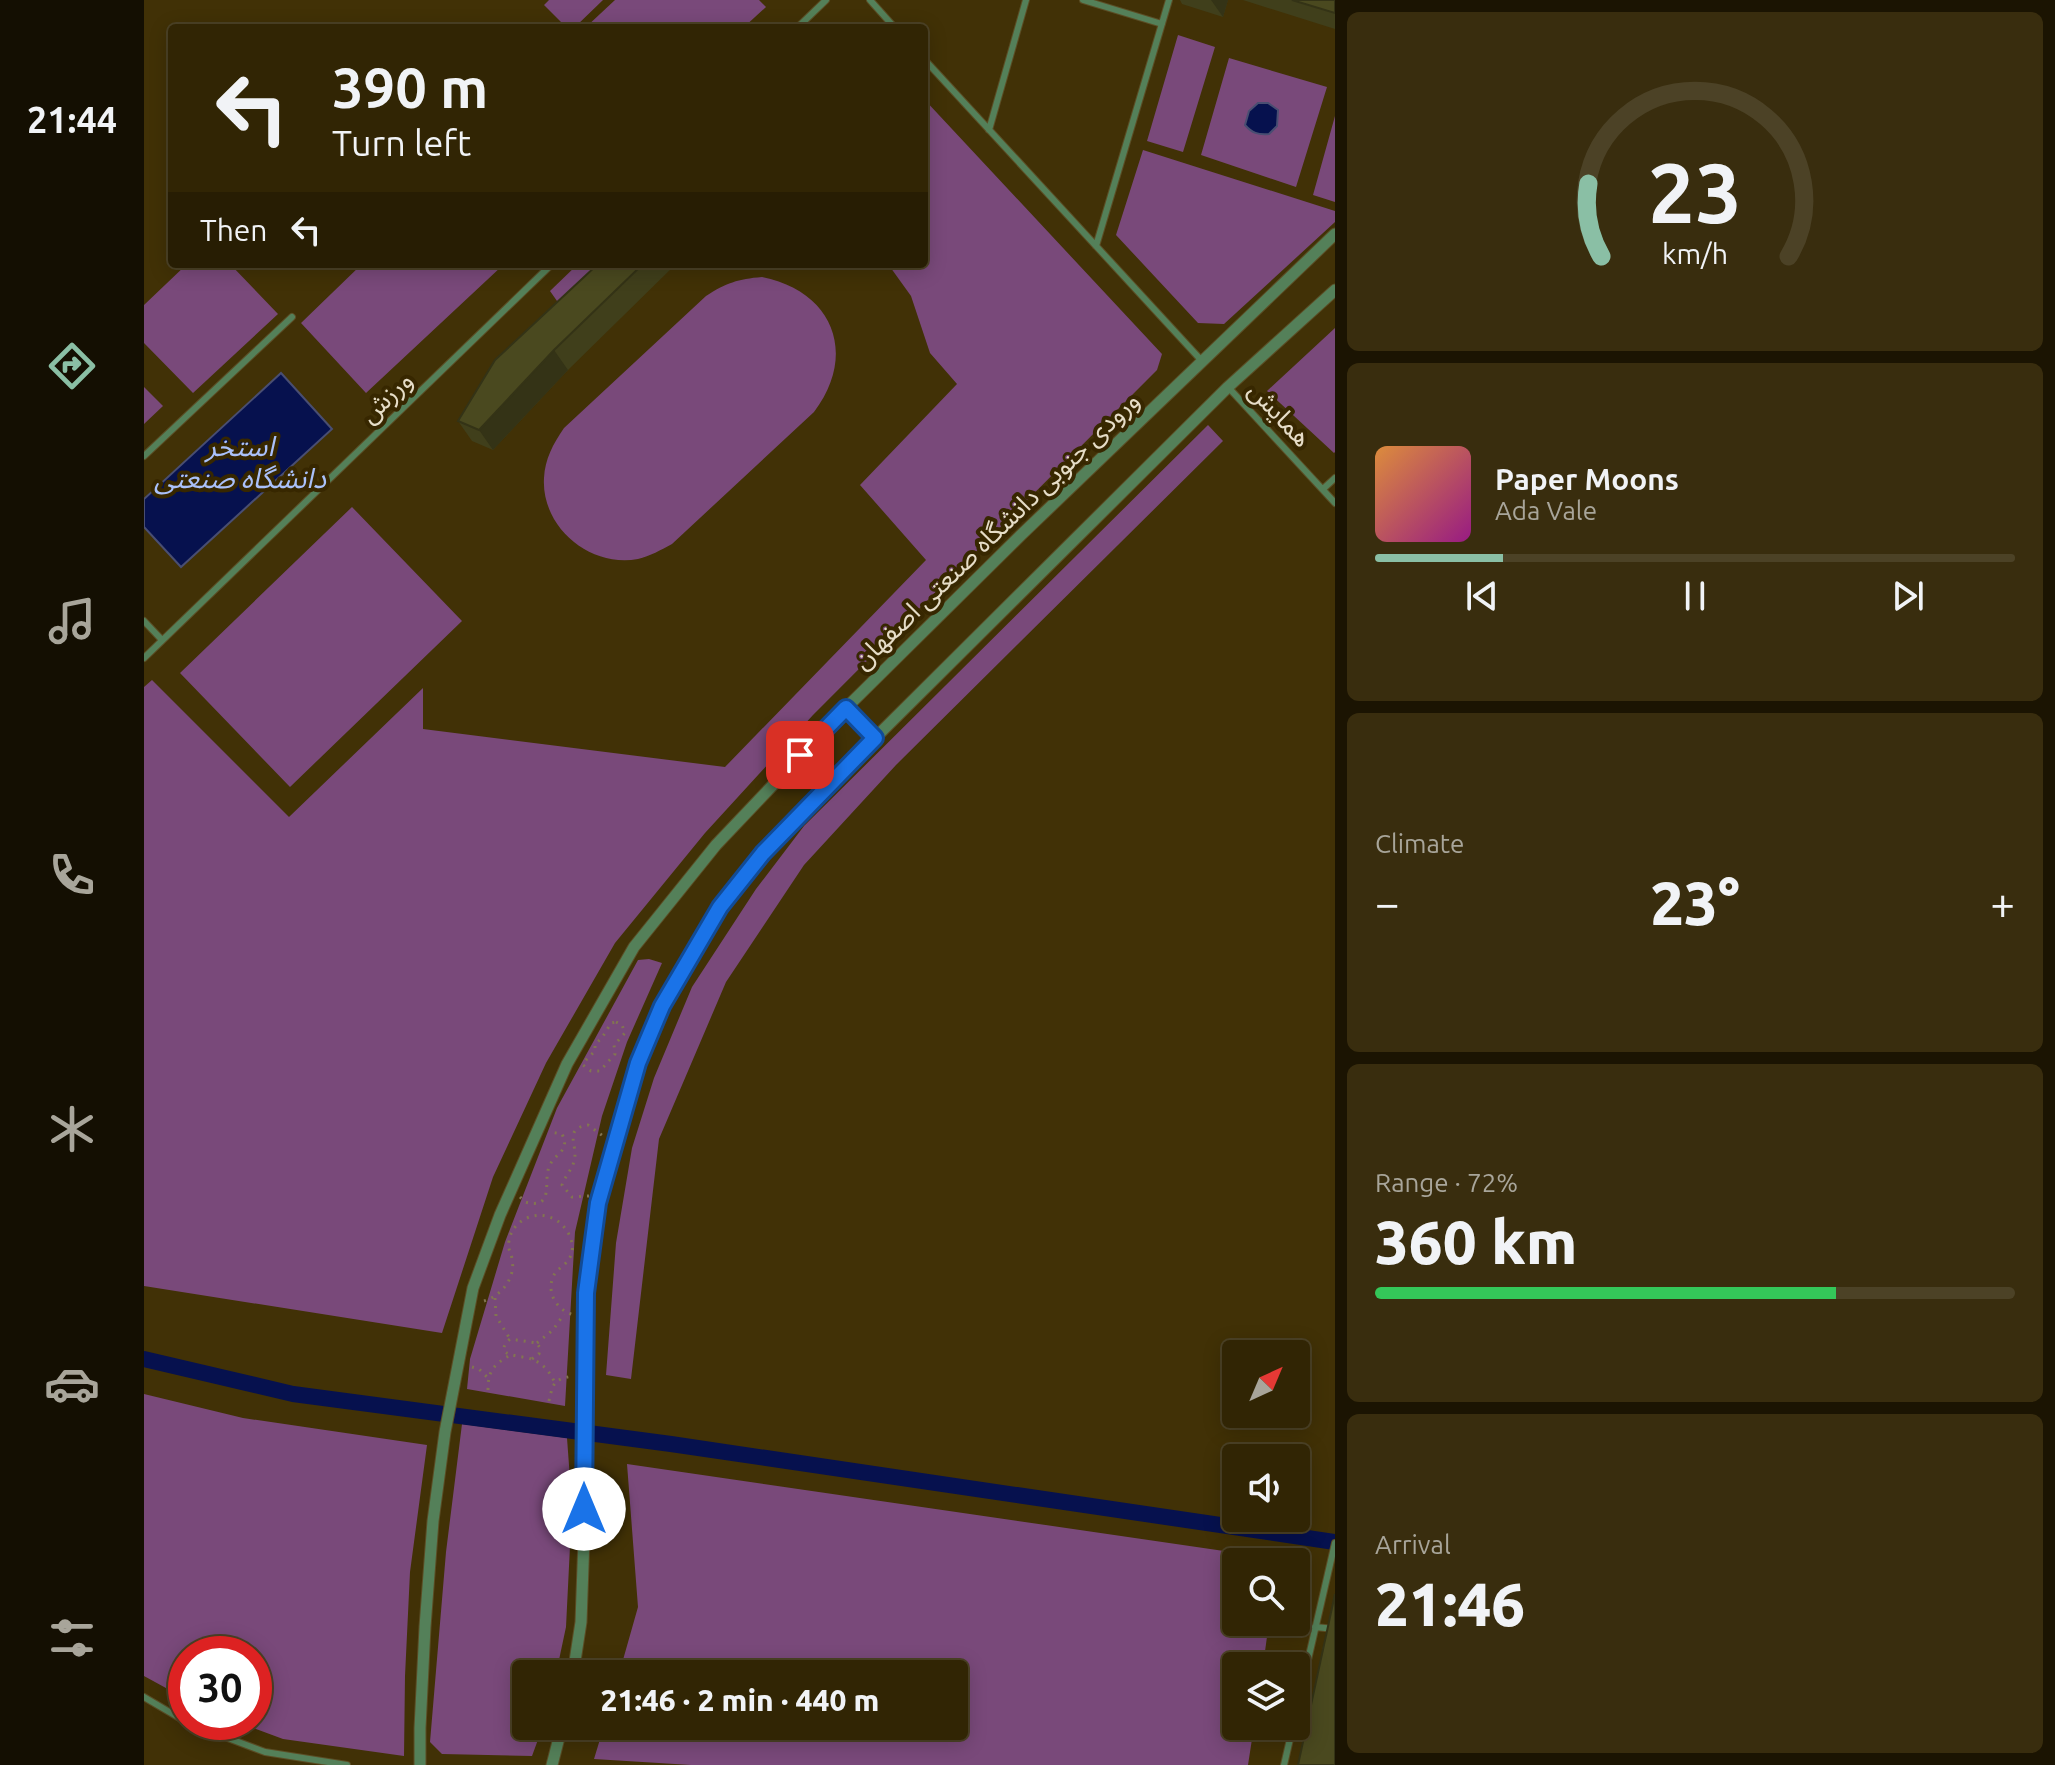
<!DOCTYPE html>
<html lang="en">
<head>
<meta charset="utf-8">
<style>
  :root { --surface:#312504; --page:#392d0e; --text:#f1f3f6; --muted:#a8a59a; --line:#4c4226; --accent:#8abfa5 }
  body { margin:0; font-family:Ubuntu,"Noto Sans Arabic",sans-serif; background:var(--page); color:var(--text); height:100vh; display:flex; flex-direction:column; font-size:30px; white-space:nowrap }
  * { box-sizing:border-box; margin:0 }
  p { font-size:26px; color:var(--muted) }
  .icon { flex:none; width:44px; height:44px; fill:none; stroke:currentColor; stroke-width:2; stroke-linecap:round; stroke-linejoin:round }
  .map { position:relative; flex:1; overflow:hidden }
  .details { display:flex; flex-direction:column; gap:12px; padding:12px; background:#1b1402; width:720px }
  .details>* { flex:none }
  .banner { position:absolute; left:24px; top:24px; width:760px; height:244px; border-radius:8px; box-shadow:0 4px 20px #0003,0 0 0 2px var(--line); background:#312504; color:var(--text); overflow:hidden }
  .needle { width:52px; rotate:44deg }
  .buttons { position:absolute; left:1078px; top:1340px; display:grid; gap:16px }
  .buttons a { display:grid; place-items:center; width:88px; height:88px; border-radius:8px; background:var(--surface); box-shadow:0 4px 20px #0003,0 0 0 2px var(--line); font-size:40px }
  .speed { position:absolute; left:24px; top:1636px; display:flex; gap:16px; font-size:40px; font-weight:700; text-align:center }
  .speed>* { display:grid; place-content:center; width:104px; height:104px; border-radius:50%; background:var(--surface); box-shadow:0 4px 20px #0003,0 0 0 2px var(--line); line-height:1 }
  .speed .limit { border:12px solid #d22; background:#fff; color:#111 }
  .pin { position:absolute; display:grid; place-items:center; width:68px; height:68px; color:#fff; margin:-34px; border-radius:16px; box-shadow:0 4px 12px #0006 }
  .me { position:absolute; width:88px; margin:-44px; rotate:0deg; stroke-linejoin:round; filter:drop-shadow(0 0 6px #0008) }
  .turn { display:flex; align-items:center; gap:28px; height:168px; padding:0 32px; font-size:36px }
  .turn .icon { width:104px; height:104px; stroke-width:2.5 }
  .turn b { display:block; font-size:56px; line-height:68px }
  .then { display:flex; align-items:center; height:76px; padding:0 32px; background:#0003; gap:16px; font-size:30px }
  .big { font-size:60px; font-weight:800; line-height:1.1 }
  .details .widget { flex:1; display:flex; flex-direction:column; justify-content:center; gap:12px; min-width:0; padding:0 28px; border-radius:12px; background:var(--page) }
  .details .dial { align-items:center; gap:0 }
  .dial svg { height:208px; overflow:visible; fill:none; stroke:var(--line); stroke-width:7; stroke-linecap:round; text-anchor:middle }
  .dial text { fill:var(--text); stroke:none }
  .song { display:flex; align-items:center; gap:24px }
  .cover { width:96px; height:96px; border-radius:12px; background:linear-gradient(135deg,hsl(30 70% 55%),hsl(310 70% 35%)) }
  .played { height:8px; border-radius:4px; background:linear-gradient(90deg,var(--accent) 20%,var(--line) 20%) }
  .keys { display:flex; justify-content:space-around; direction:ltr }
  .heat { display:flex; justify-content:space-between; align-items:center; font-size:44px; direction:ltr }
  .charge { height:12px; border-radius:6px; background:linear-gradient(90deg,#34c759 72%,var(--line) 0) }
  .trip { position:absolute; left:368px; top:1660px; width:456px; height:80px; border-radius:8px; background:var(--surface); box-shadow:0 4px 20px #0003,0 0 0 2px var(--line); font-weight:800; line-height:80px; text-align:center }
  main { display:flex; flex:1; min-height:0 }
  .menu { display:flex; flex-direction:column; width:144px; justify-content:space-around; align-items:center; background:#140f02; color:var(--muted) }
  .menu .icon { width:56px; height:56px }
  .menu .active { color:var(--accent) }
  .menu b { font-size:36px; color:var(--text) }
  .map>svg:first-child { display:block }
</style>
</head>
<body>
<main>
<nav class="menu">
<b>21:44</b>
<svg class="icon active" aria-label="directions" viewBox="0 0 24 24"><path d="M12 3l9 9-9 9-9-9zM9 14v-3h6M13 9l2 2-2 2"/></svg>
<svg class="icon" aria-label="music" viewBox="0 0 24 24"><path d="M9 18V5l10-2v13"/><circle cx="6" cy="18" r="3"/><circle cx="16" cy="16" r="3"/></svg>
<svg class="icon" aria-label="phone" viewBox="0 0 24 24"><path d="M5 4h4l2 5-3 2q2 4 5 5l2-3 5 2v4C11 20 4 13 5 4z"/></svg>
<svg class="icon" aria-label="climate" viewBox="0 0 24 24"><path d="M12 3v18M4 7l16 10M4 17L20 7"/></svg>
<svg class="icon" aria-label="car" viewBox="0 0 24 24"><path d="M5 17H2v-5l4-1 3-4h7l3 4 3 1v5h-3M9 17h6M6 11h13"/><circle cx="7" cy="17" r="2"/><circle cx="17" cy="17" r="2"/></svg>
<svg class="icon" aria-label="filters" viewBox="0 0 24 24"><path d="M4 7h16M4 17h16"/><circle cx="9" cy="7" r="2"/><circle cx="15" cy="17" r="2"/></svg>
</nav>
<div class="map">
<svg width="1191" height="1765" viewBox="0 0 1191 1765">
  <rect width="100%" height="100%" fill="#413106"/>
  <!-- green -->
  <path fill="#79497a" d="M 405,0 L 459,0 L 430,28 L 423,28 L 400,5 Z
    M 471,0 L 615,0 L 622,7 L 599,28 L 441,28 Z
    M 1034,35 L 1071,47 L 1039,152 L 1003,141 Z
    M 1085,58 L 1183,87 L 1152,187 L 1057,155 Z
    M 780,99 L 1018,354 L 1013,370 L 669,715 L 561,833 L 471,943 L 402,1063 L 349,1177 L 298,1333 L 0,1286 L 0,687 L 8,680 L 145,817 L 279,688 L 279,729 L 581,767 L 782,560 L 716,485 L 813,384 L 786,353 L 767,296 L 744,264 L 780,264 Z
    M 1191,116 L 1191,202 L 1169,195 Z
    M 999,150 L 1191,211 L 1191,222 L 1080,324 L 1054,323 L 972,235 Z
    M 43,264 L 86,264 L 134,314 L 49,393 L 0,343 L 0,305 Z
    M 218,264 L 356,264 L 358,266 L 222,393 L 157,323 Z
    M 434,264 L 487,264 L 427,321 L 406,291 Z
    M 618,277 C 689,291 714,354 670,412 L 528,544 C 517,550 506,556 494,559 C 446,568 397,527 400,478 C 401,459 409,444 420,428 L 562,296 C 582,283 594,279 618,277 Z
    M 1191,328 L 1191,452 L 1190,453 L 1123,391 Z
    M 0,387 L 19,406 L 0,424 Z
    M 1064,425 L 1079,441 L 752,765 L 660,865 L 582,982 L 515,1139 L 487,1379 L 462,1375 L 472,1243 L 488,1148 L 510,1078 L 548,987 L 612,889 L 660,826 Z
    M 208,507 L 318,621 L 146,787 L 36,673 Z
    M 505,959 L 518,963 L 483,1042 L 458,1116 L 431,1232 L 421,1406 L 323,1389 L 326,1359 L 361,1242 L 413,1108 L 494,960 Z
    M 0,1394 L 99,1418 L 283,1445 L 266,1572 L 261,1676 L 260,1756 L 139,1739 L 93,1722 L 110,1722 L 110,1654 L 42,1654 L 42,1699 L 0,1676 Z
    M 318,1424 L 423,1438 L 428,1506 L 422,1627 L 412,1674 L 382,1674 L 382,1726 L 399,1726 L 388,1756 L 298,1754 L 286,1742 L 302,1552 Z
    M 483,1464 L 1135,1559 L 1134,1562 L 1092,1562 L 1092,1622 L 1125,1622 L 1119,1666 L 1092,1666 L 1092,1726 L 1110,1726 L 1104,1765 L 547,1765 L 450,1759 L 460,1726 L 810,1726 L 810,1674 L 475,1674 L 494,1607 Z"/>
  <!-- water -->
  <path fill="#06114e" stroke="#494e72" stroke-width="2" d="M 1114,103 L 1124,103 L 1134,110 L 1133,126 L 1125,134 C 1114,135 1108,133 1101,125 L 1105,111 Z
    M 137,373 L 188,429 L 37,567 L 0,527 L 0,499 Z"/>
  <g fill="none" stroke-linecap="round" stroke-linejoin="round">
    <!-- canal -->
    <path stroke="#06114e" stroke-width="16" d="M 0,1359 L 149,1394 L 527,1444 L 1191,1542"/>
    <defs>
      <path id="service" d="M 726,0 L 751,28
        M 939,0 L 1018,24
        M 653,28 L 682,0
        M 780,59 L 1057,360
        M 845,130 L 882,0
        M 952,246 L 1025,0
        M 1084,387 L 1191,503
        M 0,456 L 148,317
        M 1179,489 L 1191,478
        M 0,621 L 18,640
        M 0,658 L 408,264
        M 702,708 L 731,738
        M 1171,1627 L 1191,1629
        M 0,1697 L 44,1723 L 121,1752 L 203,1765
        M 1152,1712 L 1191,1543
        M 1140,1765 L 1149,1726"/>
      <path id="minor" d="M 429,1674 L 437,1622 L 440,1538 L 442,1293 L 454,1203 L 488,1079 L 518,1006 L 576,907 L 619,853 L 725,744 L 1084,387 L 1191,290
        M 276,1765 L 276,1728 L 281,1627 L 289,1521 L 301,1432 L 329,1288 L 356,1215 L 423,1064 L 490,947 L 572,845 L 702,708 L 877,535 L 1191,234
        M 408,1765 L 418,1726"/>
    </defs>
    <!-- service casing -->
    <use href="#service" stroke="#5b4d25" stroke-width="8"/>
    <!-- minor casing -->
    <use href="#minor" stroke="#5b4d25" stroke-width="13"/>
    <!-- path -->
    <path stroke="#827451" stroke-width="3" stroke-dasharray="2 6" stroke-linecap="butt" d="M 472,1022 L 478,1025 L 481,1033 L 470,1045 L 471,1054 L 456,1071 L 447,1071 L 439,1065 L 440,1062 L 451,1051 L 451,1044 L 458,1038 L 467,1023 Z
      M 445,1196 L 428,1197 L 418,1185 C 421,1176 428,1170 430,1161 C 435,1146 418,1129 444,1125 L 459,1136
      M 376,1197 L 381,1202 C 411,1210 399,1182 405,1167 C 410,1153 427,1152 418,1134 L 406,1132
      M 351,1298 L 352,1316 L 366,1339
      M 340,1301 C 357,1296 372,1278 368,1259 C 367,1252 363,1248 365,1241 C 368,1221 390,1210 408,1218 C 421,1223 435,1244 425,1259 C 421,1266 412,1269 409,1277 C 402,1294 414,1311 430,1315
      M 393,1343 L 409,1330 L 420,1314
      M 388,1359 L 395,1354 L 396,1348 L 393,1343 L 366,1339 C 347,1357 377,1355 387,1359 C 399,1363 406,1372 411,1383
      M 328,1367 L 335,1369 L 344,1378
      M 344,1390 C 344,1370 350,1365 366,1355
      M 405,1401 C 409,1383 410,1379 429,1376"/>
    <!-- service -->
    <use href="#service" stroke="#548059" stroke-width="6"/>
    <!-- minor -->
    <use href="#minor" stroke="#548059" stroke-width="11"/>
  </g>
  <!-- wall -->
  <path fill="#403f1b" d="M 1036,0 L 1084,0 L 1079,17 L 1038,4 Z
    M 1099,0 L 1191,0 L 1191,29 Z
    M 454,264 L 532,264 L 424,370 L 349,450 L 328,441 L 314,421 Z"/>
  <!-- shaded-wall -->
  <path fill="#343316" d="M 1067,0 L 1084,0 L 1079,17 Z
    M 410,350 L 424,370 L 349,450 L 335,430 Z"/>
  <!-- building -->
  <path fill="#4a491f" stroke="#343316" stroke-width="2" d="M 1148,0 L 1191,0 L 1191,13 Z
    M 454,264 L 499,264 L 410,350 L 335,430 L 314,421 L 351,360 Z
    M 1191,1594 L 1191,1765 L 1154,1765 Z"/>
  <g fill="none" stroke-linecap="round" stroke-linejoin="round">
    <defs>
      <path id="route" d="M 440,1509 L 442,1293 L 454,1203 L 494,1063 L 518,1006 L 576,907 L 619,853 L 731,738 L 702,708 L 656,755"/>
    </defs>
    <!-- route casing -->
    <use href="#route" stroke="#114b97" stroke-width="20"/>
    <!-- route -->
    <use href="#route" stroke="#1a73e8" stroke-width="14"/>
  </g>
  <g text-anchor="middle" stroke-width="8" stroke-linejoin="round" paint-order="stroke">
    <!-- street labels -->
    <g font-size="26" fill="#e6ddc7" stroke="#372700">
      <text transform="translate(242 397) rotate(-44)" y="9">ورزش</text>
      <text transform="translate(1136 414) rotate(47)" y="9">همایش</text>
      <text transform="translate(852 530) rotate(-44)" y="9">ورودی جنوبی دانشگاه صنعتی اصفهان</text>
    </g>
    <!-- water labels -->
    <g font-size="28" font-style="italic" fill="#aac1fa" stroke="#372700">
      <text x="96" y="456">استخر<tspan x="96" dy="32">دانشگاه صنعتی</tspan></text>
    </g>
  </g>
</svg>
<div class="buttons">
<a><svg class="needle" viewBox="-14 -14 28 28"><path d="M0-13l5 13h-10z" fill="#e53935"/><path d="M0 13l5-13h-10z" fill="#a8a59a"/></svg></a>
<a><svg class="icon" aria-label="sound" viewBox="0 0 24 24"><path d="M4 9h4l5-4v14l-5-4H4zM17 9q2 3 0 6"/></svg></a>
<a><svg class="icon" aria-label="search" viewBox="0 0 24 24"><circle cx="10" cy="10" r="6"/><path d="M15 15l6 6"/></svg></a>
<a><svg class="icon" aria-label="layers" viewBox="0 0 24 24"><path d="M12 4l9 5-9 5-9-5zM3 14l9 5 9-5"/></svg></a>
</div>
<div class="speed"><div class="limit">30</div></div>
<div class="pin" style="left:656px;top:755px;background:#d93025"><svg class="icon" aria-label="arrive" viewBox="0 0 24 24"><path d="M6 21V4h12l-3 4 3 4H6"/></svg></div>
<svg class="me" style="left:440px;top:1509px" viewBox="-20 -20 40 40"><circle r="19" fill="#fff"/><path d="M0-13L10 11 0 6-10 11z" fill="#1a73e8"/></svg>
<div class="trip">21:46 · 2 min · 440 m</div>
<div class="banner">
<div class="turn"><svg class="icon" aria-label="left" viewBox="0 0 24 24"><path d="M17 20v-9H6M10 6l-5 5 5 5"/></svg><div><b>390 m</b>Turn left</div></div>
<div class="then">Then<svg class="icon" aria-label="left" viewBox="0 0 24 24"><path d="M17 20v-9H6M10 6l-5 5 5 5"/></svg></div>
</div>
</div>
<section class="details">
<div class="widget dial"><svg viewBox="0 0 100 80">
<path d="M14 69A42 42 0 1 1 86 69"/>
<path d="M14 69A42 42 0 0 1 9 41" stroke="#8abfa5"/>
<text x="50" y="56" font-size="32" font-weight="700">23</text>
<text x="50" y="72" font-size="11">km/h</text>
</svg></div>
<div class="widget">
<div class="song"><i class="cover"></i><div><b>Paper Moons</b><p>Ada Vale</p></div></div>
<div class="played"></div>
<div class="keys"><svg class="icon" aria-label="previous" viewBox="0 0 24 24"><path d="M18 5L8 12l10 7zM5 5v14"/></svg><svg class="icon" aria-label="pause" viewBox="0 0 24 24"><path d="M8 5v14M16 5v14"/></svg><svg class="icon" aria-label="next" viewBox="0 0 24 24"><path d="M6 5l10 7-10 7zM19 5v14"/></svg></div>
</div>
<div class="widget"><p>Climate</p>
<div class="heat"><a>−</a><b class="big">23°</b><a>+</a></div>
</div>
<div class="widget"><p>Range · 72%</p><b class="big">360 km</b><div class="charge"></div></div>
<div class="widget"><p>Arrival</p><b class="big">21:46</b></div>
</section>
</main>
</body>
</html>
